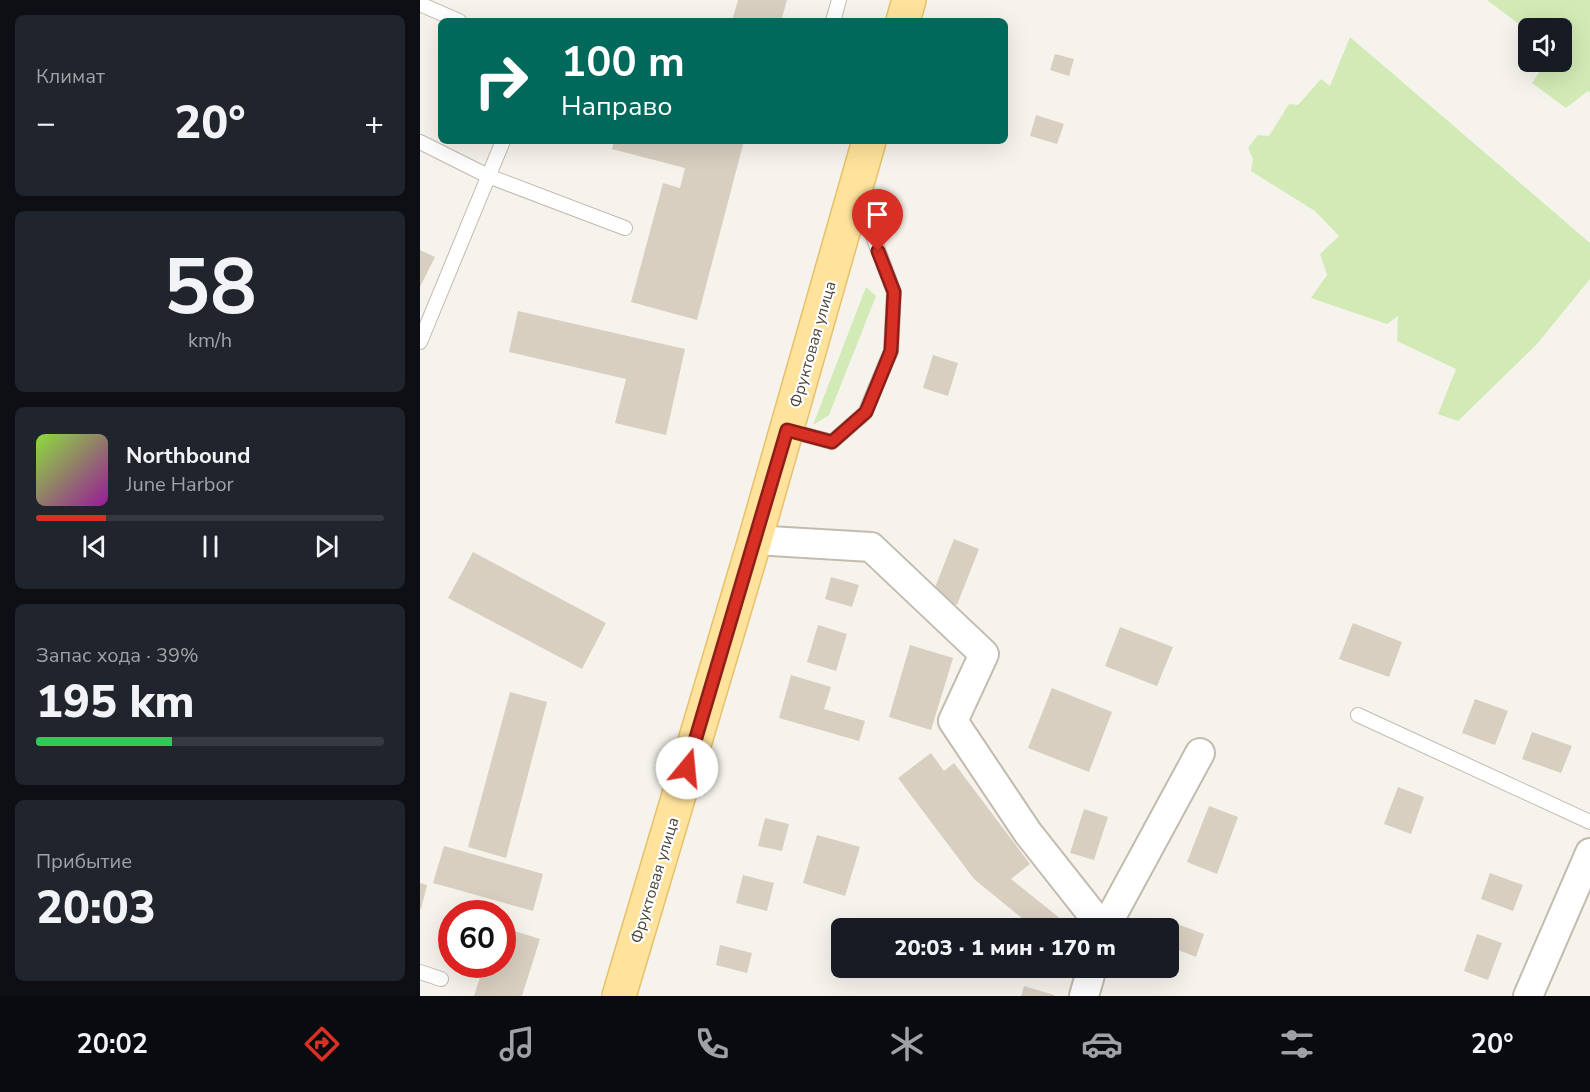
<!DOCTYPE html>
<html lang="ru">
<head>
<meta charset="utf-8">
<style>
  :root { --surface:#171b24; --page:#20242c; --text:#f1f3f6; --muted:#9ea1a6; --line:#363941; --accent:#d93025 }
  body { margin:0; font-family:"Nunito Sans",sans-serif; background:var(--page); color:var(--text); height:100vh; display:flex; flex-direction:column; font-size:22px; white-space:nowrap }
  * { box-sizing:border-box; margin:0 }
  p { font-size:20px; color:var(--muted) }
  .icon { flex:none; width:33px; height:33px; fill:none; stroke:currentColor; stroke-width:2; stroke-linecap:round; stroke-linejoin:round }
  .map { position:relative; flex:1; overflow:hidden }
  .drawer { display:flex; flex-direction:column; gap:15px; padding:15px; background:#0d0f14; width:420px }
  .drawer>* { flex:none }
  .banner { position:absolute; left:18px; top:18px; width:570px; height:126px; border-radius:9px; box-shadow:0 6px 24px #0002; background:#00695c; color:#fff; overflow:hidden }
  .buttons { position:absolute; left:1098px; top:18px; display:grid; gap:12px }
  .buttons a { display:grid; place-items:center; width:54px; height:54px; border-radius:9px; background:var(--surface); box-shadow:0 6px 24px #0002; font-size:30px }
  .speed { position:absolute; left:18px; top:900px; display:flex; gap:12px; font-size:30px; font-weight:700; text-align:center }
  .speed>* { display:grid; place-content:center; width:78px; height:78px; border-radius:50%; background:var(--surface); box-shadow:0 6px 24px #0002; line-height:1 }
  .speed .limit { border:9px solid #d22; background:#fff; color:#111 }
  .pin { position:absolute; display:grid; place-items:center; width:51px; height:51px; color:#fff; margin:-62px -26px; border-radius:50% 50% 50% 0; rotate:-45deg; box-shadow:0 0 6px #0007 }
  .pin .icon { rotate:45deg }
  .me { position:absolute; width:66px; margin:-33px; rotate:17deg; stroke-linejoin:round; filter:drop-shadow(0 0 4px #0008) }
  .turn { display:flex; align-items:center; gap:21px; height:126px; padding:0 24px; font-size:27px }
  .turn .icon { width:78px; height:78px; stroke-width:2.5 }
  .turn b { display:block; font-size:42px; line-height:51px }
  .big { font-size:45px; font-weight:800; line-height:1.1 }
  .drawer .card { flex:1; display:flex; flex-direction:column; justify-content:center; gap:9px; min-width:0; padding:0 21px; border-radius:9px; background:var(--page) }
  .drawer .dial { align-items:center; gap:0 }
  .dial b { font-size:78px; line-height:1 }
  .song { display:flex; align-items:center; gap:18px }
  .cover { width:72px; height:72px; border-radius:9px; background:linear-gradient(135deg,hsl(90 70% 55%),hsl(300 70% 35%)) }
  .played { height:6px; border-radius:3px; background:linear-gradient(90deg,var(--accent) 20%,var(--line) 20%) }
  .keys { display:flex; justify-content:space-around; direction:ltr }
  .heat { display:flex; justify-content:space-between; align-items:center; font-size:33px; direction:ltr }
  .charge { height:9px; border-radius:4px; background:linear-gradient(90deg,#34c759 39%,var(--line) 0) }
  .trip { position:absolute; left:411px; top:918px; width:348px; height:60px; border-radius:9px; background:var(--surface); box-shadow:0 6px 24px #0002; font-weight:800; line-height:60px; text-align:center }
  .tabs { display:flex; height:96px; justify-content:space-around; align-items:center; background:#090b0e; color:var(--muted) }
  .tabs .icon { width:42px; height:42px }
  .tabs .active { color:var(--accent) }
  .tabs b { font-size:27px; color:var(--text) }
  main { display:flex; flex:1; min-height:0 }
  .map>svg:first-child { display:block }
</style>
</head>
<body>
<main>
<section class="drawer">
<div class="card"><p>Климат</p>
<div class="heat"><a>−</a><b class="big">20°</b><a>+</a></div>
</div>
<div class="card dial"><b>58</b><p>km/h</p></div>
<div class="card">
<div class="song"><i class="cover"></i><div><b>Northbound</b><p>June Harbor</p></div></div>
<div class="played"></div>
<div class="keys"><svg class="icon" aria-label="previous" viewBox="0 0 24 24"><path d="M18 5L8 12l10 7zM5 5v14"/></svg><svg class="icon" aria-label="pause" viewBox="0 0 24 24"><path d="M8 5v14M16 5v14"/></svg><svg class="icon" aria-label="next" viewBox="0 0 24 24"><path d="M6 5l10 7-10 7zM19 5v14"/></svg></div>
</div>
<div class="card"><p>Запас хода · 39%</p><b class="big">195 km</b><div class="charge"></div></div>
<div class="card"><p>Прибытие</p><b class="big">20:03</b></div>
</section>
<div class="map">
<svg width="1170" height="996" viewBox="0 0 1170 996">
  <rect width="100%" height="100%" fill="#f6f3ec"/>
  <!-- green -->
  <path fill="#d2eab5" d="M 1067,0 L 1170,0 L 1170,93 L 1168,91 L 1146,108 L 1112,83 L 1126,62 L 1142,62 L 1142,28 L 1108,28 L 1108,31 Z
    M 930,37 L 1170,243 L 1170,279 L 1117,344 L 1038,421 L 1018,414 L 1036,369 L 977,341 L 978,316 L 967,324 L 891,298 L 907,275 L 900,254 L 919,236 L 895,211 L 831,171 L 833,159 L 828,148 L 838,135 L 849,136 L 869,104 L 878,105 L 901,79 L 910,86 Z
    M 446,287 L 456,296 L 409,415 L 393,425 Z"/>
  <!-- building -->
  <path fill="#d8cfc1" d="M 318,0 L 367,0 L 361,21 L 312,21 Z
    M 635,54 L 654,59 L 649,76 L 630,70 Z
    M 616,115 L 644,124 L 637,144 L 610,136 Z
    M 194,141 L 324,141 L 277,320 L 211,302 L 243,183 L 260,188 L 265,168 L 192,149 Z
    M 0,250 L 15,257 L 0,287 Z
    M 98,311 L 265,349 L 246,435 L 195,423 L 206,379 L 89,352 Z
    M 513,355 L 538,363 L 528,396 L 503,388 Z
    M 534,539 L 559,549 L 537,605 L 512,595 Z
    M 53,552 L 186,623 L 162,669 L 28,598 Z
    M 411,577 L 439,585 L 432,607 L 405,599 Z
    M 933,623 L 982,642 L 969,677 L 919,659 Z
    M 398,625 L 427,634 L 416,671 L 387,662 Z
    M 700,627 L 753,647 L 737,686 L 685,666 Z
    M 490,645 L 533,658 L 511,730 L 469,717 Z
    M 371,675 L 411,687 L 404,709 L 445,721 L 439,741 L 359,718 Z
    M 632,688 L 692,712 L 669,772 L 608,748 Z
    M 90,692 L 127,702 L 86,858 L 48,847 Z
    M 1055,699 L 1088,711 L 1075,745 L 1042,733 Z
    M 1112,732 L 1152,746 L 1141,773 L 1102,759 Z
    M 511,753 L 524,771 L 534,763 L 610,864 L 591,879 L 652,928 L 614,928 L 554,879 L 478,778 Z
    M 978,787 L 1004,797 L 991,834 L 964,824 Z
    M 789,806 L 818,817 L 797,874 L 767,862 Z
    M 664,809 L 688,817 L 674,860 L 650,853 Z
    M 345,818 L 369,824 L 362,851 L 338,846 Z
    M 397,835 L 440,847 L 425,896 L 383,883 Z
    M 24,846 L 123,874 L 113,911 L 13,883 Z
    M 1070,873 L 1103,885 L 1093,911 L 1061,899 Z
    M 323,875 L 354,883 L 347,911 L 316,903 Z
    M 0,883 L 7,885 L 1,909 L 0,908 Z
    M 744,919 L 784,934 L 776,957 L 748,946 L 748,928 L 741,928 Z
    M 82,927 L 120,939 L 102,996 L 54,996 L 64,964 L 82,964 Z
    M 1057,934 L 1082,943 L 1068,980 L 1044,971 Z
    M 300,945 L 332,953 L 327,973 L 296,965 Z
    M 604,986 L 634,995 L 634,996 L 601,996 Z"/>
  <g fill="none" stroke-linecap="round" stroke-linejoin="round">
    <defs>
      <path id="service" d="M 0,4 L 39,21
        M 413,21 L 419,0
        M 0,142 L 68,176 L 205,228
        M 0,342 L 83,141
        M 367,430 L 412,442 L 445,413 L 471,351 L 474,292 L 439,199
        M 938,715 L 1170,822
        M 0,972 L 21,979"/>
      <path id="minor" d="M 335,540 L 451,547 L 564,654 L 533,721 L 608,833 L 683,928
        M 685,928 L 780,753
        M 664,996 L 672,968
        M 1108,996 L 1170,853"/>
      <path id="primary" d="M 483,21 L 489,0
        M 199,996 L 335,540 L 449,141"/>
    </defs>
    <!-- service casing -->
    <use href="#service" stroke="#c2bbae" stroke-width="16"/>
    <!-- minor casing -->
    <use href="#minor" stroke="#c2bbae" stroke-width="32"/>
    <!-- primary casing -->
    <use href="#primary" stroke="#e6c16a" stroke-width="36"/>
    <!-- service -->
    <use href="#service" stroke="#fff" stroke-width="14"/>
    <!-- minor -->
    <use href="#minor" stroke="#fff" stroke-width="28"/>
    <!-- primary -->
    <use href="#primary" stroke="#ffe39c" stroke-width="33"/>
  </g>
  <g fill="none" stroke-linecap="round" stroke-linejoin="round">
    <defs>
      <path id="route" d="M 267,768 L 367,430 L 412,442 L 446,412 L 471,351 L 474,292 L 458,251"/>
    </defs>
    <!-- route casing -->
    <use href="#route" stroke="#8d1f18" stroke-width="15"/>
    <!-- route -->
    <use href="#route" stroke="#d93025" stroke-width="10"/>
  </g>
  <g text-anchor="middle" stroke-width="4.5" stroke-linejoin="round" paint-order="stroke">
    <!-- street labels -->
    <g font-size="16" fill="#4b4439" stroke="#fff">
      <text transform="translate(392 344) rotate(-74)" y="6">Фруктовая улица</text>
      <text transform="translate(234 880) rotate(-73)" y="6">Фруктовая улица</text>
    </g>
  </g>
</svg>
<div class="buttons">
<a><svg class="icon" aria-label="sound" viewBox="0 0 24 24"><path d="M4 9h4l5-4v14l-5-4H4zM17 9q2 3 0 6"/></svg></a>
</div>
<div class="speed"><div class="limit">60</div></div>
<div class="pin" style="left:458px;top:251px;background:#d93025"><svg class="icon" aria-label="arrive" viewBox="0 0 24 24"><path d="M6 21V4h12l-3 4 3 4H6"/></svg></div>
<svg class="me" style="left:267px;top:768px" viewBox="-20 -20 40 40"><circle r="19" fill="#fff"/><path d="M0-13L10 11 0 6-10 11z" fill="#d93025"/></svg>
<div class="trip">20:03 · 1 мин · 170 m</div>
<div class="banner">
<div class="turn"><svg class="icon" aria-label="right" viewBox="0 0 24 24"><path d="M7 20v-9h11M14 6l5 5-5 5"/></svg><div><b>100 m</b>Направо</div></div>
</div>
</div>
</main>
<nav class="tabs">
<b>20:02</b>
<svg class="icon active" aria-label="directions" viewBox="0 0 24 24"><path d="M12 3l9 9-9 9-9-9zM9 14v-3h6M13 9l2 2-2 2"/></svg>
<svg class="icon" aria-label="music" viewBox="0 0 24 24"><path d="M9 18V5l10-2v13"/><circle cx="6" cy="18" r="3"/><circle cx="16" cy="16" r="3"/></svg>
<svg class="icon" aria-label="phone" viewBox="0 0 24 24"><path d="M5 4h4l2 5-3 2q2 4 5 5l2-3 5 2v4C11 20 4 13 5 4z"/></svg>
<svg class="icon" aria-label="climate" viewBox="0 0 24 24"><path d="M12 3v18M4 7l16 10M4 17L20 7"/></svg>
<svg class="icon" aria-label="car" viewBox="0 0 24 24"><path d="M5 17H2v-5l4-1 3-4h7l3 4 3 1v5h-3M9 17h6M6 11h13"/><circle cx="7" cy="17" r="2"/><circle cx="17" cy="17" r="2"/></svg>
<svg class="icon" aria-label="filters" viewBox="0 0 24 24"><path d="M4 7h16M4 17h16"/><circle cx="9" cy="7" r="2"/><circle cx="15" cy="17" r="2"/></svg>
<b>20°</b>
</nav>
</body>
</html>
